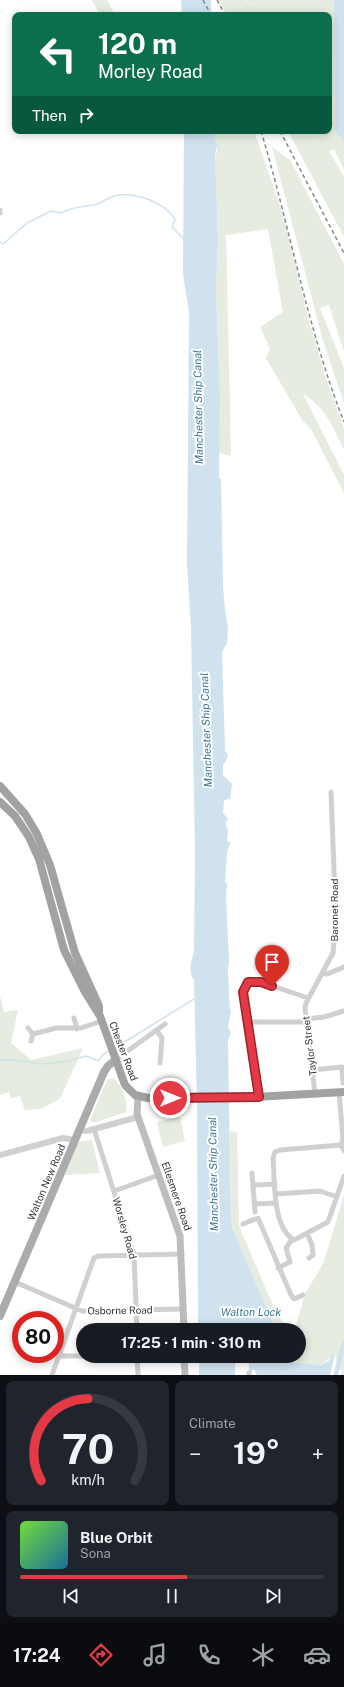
<!DOCTYPE html>
<html lang="en">
<head>
<meta charset="utf-8">
<style>
  :root { --surface:#171b24; --page:#20242c; --text:#f1f3f6; --muted:#9ea1a6; --line:#363941; --accent:#e63946 }
  body { margin:0; font-family:"Public Sans",sans-serif; background:var(--page); color:var(--text); height:100vh; display:flex; flex-direction:column; font-size:15px; white-space:nowrap }
  * { box-sizing:border-box; margin:0 }
  p { font-size:13px; color:var(--muted) }
  .icon { flex:none; width:22px; height:22px; fill:none; stroke:currentColor; stroke-width:2; stroke-linecap:round; stroke-linejoin:round }
  .map { position:relative; height:1375px; overflow:hidden }
  .sheet { display:flex; flex-direction:column; gap:6px; padding:6px; background:#0d0f14; flex:1 }
  .sheet>* { flex:none }
  .top-card { position:absolute; left:12px; top:12px; width:320px; height:122px; border-radius:8px; box-shadow:0 2px 10px #0003; background:#0b6e4f; color:#fff; overflow:hidden }
  .speed { position:absolute; left:12px; top:1311px; display:flex; gap:8px; font-size:20px; font-weight:700; text-align:center }
  .speed>* { display:grid; place-content:center; width:52px; height:52px; border-radius:50%; background:var(--surface); box-shadow:0 2px 10px #0003; line-height:1 }
  .speed .limit { border:6px solid #d22; background:#fff; color:#111 }
  .pin { position:absolute; display:grid; place-items:center; width:34px; height:34px; color:#fff; margin:-41px -17px; border-radius:50% 50% 50% 0; rotate:-45deg; box-shadow:0 0 4px #0007 }
  .pin .icon { rotate:45deg }
  .me { position:absolute; width:44px; margin:-22px; rotate:90deg; stroke-linejoin:round; filter:drop-shadow(0 0 3px #0008) }
  .turn { display:flex; align-items:center; gap:14px; height:84px; padding:0 20px; font-size:18px }
  .turn .icon { width:52px; height:52px; stroke-width:2.5 }
  .turn b { display:block; font-size:28px; line-height:34px }
  .then { display:flex; align-items:center; height:38px; padding:0 20px; background:#0003; gap:8px; font-size:15px }
  .big { font-size:30px; font-weight:700; line-height:1.1 }
  .sheet .tile { flex:1; display:flex; flex-direction:column; justify-content:center; gap:6px; min-width:0; padding:0 14px; border-radius:8px; background:var(--page) }
  .sheet .dial { align-items:center; gap:0 }
  .dial svg { height:104px; overflow:visible; fill:none; stroke:var(--line); stroke-width:7; stroke-linecap:round; text-anchor:middle }
  .dial text { fill:var(--text); stroke:none }
  .song { display:flex; align-items:center; gap:12px }
  .cover { width:48px; height:48px; border-radius:6px; background:linear-gradient(135deg,hsl(100 70% 55%),hsl(200 70% 35%)) }
  .played { height:4px; border-radius:2px; background:linear-gradient(90deg,var(--accent) 55%,var(--line) 55%) }
  .keys { display:flex; justify-content:space-around; direction:ltr }
  .heat { display:flex; justify-content:space-between; align-items:center; font-size:22px; direction:ltr }
  .sheet .tiles { flex:1; display:grid; gap:6px; grid-template-columns:1fr 1fr }
  .tile:last-child { grid-column:span 2 }
  .trip { position:absolute; left:76px; top:1323px; width:230px; height:40px; border-radius:20px; background:var(--surface); box-shadow:0 2px 10px #0003; font-weight:700; line-height:40px; text-align:center }
  .tabs { display:flex; height:64px; justify-content:space-around; align-items:center; background:#090b0e; color:var(--muted) }
  .tabs .icon { width:28px; height:28px }
  .tabs .selected { color:var(--accent) }
  .tabs b { font-size:18px; color:var(--text) }
  .map>svg:first-child { display:block }
</style>
</head>
<body>
<div class="map">
<svg width="344" height="1375" viewBox="0 0 344 1375">
  <rect width="100%" height="100%" fill="#fff"/>
  <!-- green -->
  <path fill="#e6ecdf" d="M 92,0 L 107,0 L 115,15 L 100,15 Z
    M 218,0 L 246,0 L 253,7 L 247,0 L 334,0 L 335,130 L 344,142 L 344,169 L 334,149 L 329,151 L 344,177 L 344,237 L 288,131 L 329,131 L 329,15 L 227,15 Z
    M 214,131 L 254,131 L 283,214 L 308,317 L 325,375 L 344,429 L 344,450 C 334,429 324,405 303,394 L 344,475 L 344,493 L 311,429 L 302,420 L 266,358 L 270,349 L 260,327 L 283,312 L 268,229 L 226,235 L 231,456 L 219,453 L 220,397 L 216,289 L 218,239 L 215,154 L 217,153 L 217,146 L 220,145 L 216,142 Z
    M 272,147 L 290,160 L 344,264 L 344,352 L 329,305 L 320,308 L 344,368 L 344,403 L 324,344 Z
    M 0,996 L 4,1012 L 18,1010 L 11,1043 L 31,1060 L 83,1048 L 60,1099 L 41,1109 L 25,1110 L 20,1096 L 11,1098 L 9,1092 L 0,1095 Z
    M 113,1078 C 121,1083 129,1102 126,1112 L 93,1123 L 90,1120 L 107,1080 Z
    M 180,1117 L 185,1141 L 163,1147 L 157,1122 Z
    M 230,1131 L 237,1132 L 239,1226 L 275,1310 L 288,1330 L 276,1330 L 231,1225 Z
    M 92,1140 L 100,1173 L 65,1175 L 78,1142 Z
    M 344,1195 L 344,1375 L 340,1375 L 342,1371 L 338,1368 L 335,1354 L 321,1365 L 292,1362 L 289,1356 L 299,1356 L 299,1330 L 293,1330 L 295,1329 L 305,1294 L 324,1262 Z"/>
  <!-- water -->
  <path fill="#cfe2ee" d="M 181,0 L 211,0 L 211,15 L 182,15 Z
    M 334,0 L 344,0 L 344,142 L 335,130 Z
    M 184,131 L 214,131 L 216,142 L 220,145 L 217,146 L 215,154 L 218,239 L 216,289 L 220,397 L 219,478 L 221,479 L 223,586 L 225,611 L 228,628 L 227,643 L 222,652 L 225,751 L 228,754 L 226,761 L 223,765 L 223,775 L 232,784 L 230,799 L 224,800 L 223,813 L 228,819 L 225,823 L 228,830 L 227,841 L 230,843 L 227,853 L 225,882 L 227,883 L 226,896 L 229,960 L 228,971 L 230,1010 L 231,1011 L 228,1027 L 231,1033 L 228,1040 L 231,1225 L 276,1330 L 198,1330 L 197,1107 L 194,980 C 188,972 191,961 194,952 L 195,852 L 191,629 L 187,566 L 189,312 L 183,274 Z
    M 332,1354 L 335,1354 L 330,1375 L 257,1375 L 254,1369 L 252,1372 L 249,1372 L 249,1356 L 289,1356 L 292,1362 L 321,1365 L 330,1360 Z
    M 199,1356 L 235,1356 L 235,1375 L 199,1375 Z"/>
  <g fill="none" stroke-linecap="round" stroke-linejoin="round">
    <!-- stream -->
    <path stroke="#cfe2ee" stroke-width="1.5" d="M 0,242 L 3,244 L 27,223 L 51,211 L 61,213 C 76,205 83,208 97,204 C 103,202 108,198 114,196 C 134,191 164,202 175,219 L 172,227 L 184,239
      M 115,1048 L 194,999
      M 0,1060 C 17,1059 19,1061 34,1063 C 51,1066 70,1061 86,1056 L 98,1061 L 104,1054 L 109,1051"/>
    <!-- canal -->
    <path stroke="#cfe2ee" stroke-width="5" d="M 336,1374 L 344,1343"/>
    <!-- minor -->
    <path stroke="#d0d0d0" stroke-width="5" d="M 0,210 L 0,213
      M 323,973 L 327,974 L 344,967
      M 74,1018 L 77,1029
      M 306,1019 L 324,1017 L 344,1011
      M 248,1022 L 306,1022
      M 28,1028 L 33,1034 L 31,1041
      M 157,1031 L 162,1038 L 160,1063
      M 33,1034 L 56,1028 L 81,1028 L 102,1021
      M 115,1060 L 165,1024
      M 312,1070 L 342,1067 L 343,1083
      M 339,1092 L 343,1139 L 341,1145 L 344,1151
      M 315,1094 L 305,1008 L 306,1003 L 333,953 L 336,922 L 331,792
      M 259,1097 L 243,992 L 248,982 L 261,982 L 308,998
      M 94,1129 L 134,1255 L 137,1330
      M 341,1145 L 280,1150 L 275,1152 L 273,1158 C 275,1181 272,1227 294,1240 L 328,1222 L 344,1176
      M 252,1173 L 255,1212
      M 253,1185 L 275,1184
      M 114,1191 L 159,1175
      M 276,1194 L 320,1191 L 337,1197
      M 254,1204 L 276,1203
      M 243,1224 L 258,1218 L 291,1295 L 294,1299 L 303,1295
      M 307,1233 L 312,1245 L 313,1255 L 309,1258
      M 278,1268 L 290,1262 L 286,1248 L 292,1239
      M 15,1282 L 82,1311 L 183,1309
      M 59,1356 L 92,1356
      M 137,1356 L 138,1375
      M 52,1375 L 94,1258 L 98,1256 L 182,1254
      M 249,1375 L 249,1373"/>
    <!-- tertiary -->
    <path stroke="#d0d0d0" stroke-width="6" d="M 79,1130 L 87,1131 L 138,1117
      M 0,1155 L 63,1138 L 75,1140"/>
    <!-- secondary -->
    <path stroke="#bdbdbd" stroke-width="7" d="M 138,1096 L 137,1114 L 180,1236 L 184,1330
      M 184,1356 L 185,1375"/>
    <!-- primary -->
    <path stroke="#ababab" stroke-width="8" d="M 0,1316 L 104,1072 L 108,1066 L 115,1060"/>
    <!-- trunk -->
    <path stroke="#a2a2a2" stroke-width="8" d="M 0,786 L 25,814 L 37,834 L 50,865 L 75,953 L 99,1006 L 99,1013
      M 0,802 L 15,816 L 29,837 L 39,859 L 64,950 L 85,992 L 100,1016 L 125,1085 L 135,1095 L 148,1098 L 255,1097 L 344,1092"/>
    <!-- rail -->
    <path stroke="#888" stroke-width="1.5" stroke-dasharray="4 3" stroke-linecap="butt" d="M 203,0 L 211,15
      M 217,0 L 225,15
      M 261,131 C 290,227 307,328 344,422
      M 280,131 L 344,253"/>
  </g>
  <g fill="none" stroke-linecap="round" stroke-linejoin="round">
    <defs>
      <path id="route" d="M 170,1098 L 259,1097 L 243,992 L 248,982 L 261,982 L 272,986"/>
    </defs>
    <!-- route casing -->
    <use href="#route" stroke="#96252e" stroke-width="10"/>
    <!-- route -->
    <use href="#route" stroke="#e63946" stroke-width="7"/>
  </g>
  <g text-anchor="middle" stroke-width="4" stroke-linejoin="round" paint-order="stroke">
    <!-- street labels -->
    <g font-size="10" fill="#333" stroke="#fff">
      <text transform="translate(334 910) rotate(-90)" y="4">Baronet Road</text>
      <text transform="translate(309 1046) rotate(-97)" y="4">Taylor Street</text>
      <text transform="translate(124 1051) rotate(69)" y="4">Chester Road</text>
      <text transform="translate(46 1182) rotate(-67)" y="4">Walton New Road</text>
      <text transform="translate(177 1196) rotate(71)" y="4">Ellesmere Road</text>
      <text transform="translate(125 1228) rotate(74)" y="4">Worsley Road</text>
      <text transform="translate(120 1310) rotate(-1)" y="4">Osborne Road</text>
    </g>
    <!-- water labels -->
    <g font-size="11" font-style="italic" fill="#3f7597" stroke="#fff">
      <text transform="translate(198 407) rotate(-91)" y="4">Manchester Ship Canal</text>
      <text transform="translate(206 730) rotate(-92)" y="4">Manchester Ship Canal</text>
      <text transform="translate(213 1174) rotate(-91)" y="4">Manchester Ship Canal</text>
      <text x="251" y="1316">Walton Lock</text>
    </g>
  </g>
</svg>
<div class="speed"><div class="limit">80</div></div>
<div class="pin" style="left:272px;top:986px;background:#d93025"><svg class="icon" aria-label="arrive" viewBox="0 0 24 24"><path d="M6 21V4h12l-3 4 3 4H6"/></svg></div>
<svg class="me" style="left:170px;top:1098px" viewBox="-20 -20 40 40"><circle r="17" fill="#e63946" stroke="#fff" stroke-width="3"/><path d="M0-11L8 9 0 5-8 9z" fill="#fff"/></svg>
<div class="trip">17:25 · 1 min · 310 m</div>
<div class="top-card">
<div class="turn"><svg class="icon" aria-label="left" viewBox="0 0 24 24"><path d="M17 20v-9H6M10 6l-5 5 5 5"/></svg><div><b>120 m</b>Morley Road</div></div>
<div class="then">Then<svg class="icon" aria-label="right" viewBox="0 0 24 24"><path d="M7 20v-9h11M14 6l5 5-5 5"/></svg></div>
</div>
</div>
<section class="sheet">
<div class="tiles">
<div class="tile dial"><svg viewBox="0 0 100 80">
<path d="M14 69A42 42 0 1 1 86 69"/>
<path d="M14 69A42 42 0 0 1 50 6" stroke="#e63946"/>
<text x="50" y="56" font-size="32" font-weight="700">70</text>
<text x="50" y="72" font-size="11">km/h</text>
</svg></div>
<div class="tile"><p>Climate</p>
<div class="heat"><a>−</a><b class="big">19°</b><a>+</a></div>
</div>
<div class="tile">
<div class="song"><i class="cover"></i><div><b>Blue Orbit</b><p>Sona</p></div></div>
<div class="played"></div>
<div class="keys"><svg class="icon" aria-label="previous" viewBox="0 0 24 24"><path d="M18 5L8 12l10 7zM5 5v14"/></svg><svg class="icon" aria-label="pause" viewBox="0 0 24 24"><path d="M8 5v14M16 5v14"/></svg><svg class="icon" aria-label="next" viewBox="0 0 24 24"><path d="M6 5l10 7-10 7zM19 5v14"/></svg></div>
</div>
</div>
</section>
<nav class="tabs">
<b>17:24</b>
<svg class="icon selected" aria-label="directions" viewBox="0 0 24 24"><path d="M12 3l9 9-9 9-9-9zM9 14v-3h6M13 9l2 2-2 2"/></svg>
<svg class="icon" aria-label="music" viewBox="0 0 24 24"><path d="M9 18V5l10-2v13"/><circle cx="6" cy="18" r="3"/><circle cx="16" cy="16" r="3"/></svg>
<svg class="icon" aria-label="phone" viewBox="0 0 24 24"><path d="M5 4h4l2 5-3 2q2 4 5 5l2-3 5 2v4C11 20 4 13 5 4z"/></svg>
<svg class="icon" aria-label="climate" viewBox="0 0 24 24"><path d="M12 3v18M4 7l16 10M4 17L20 7"/></svg>
<svg class="icon" aria-label="car" viewBox="0 0 24 24"><path d="M5 17H2v-5l4-1 3-4h7l3 4 3 1v5h-3M9 17h6M6 11h13"/><circle cx="7" cy="17" r="2"/><circle cx="17" cy="17" r="2"/></svg>
</nav>
</body>
</html>
